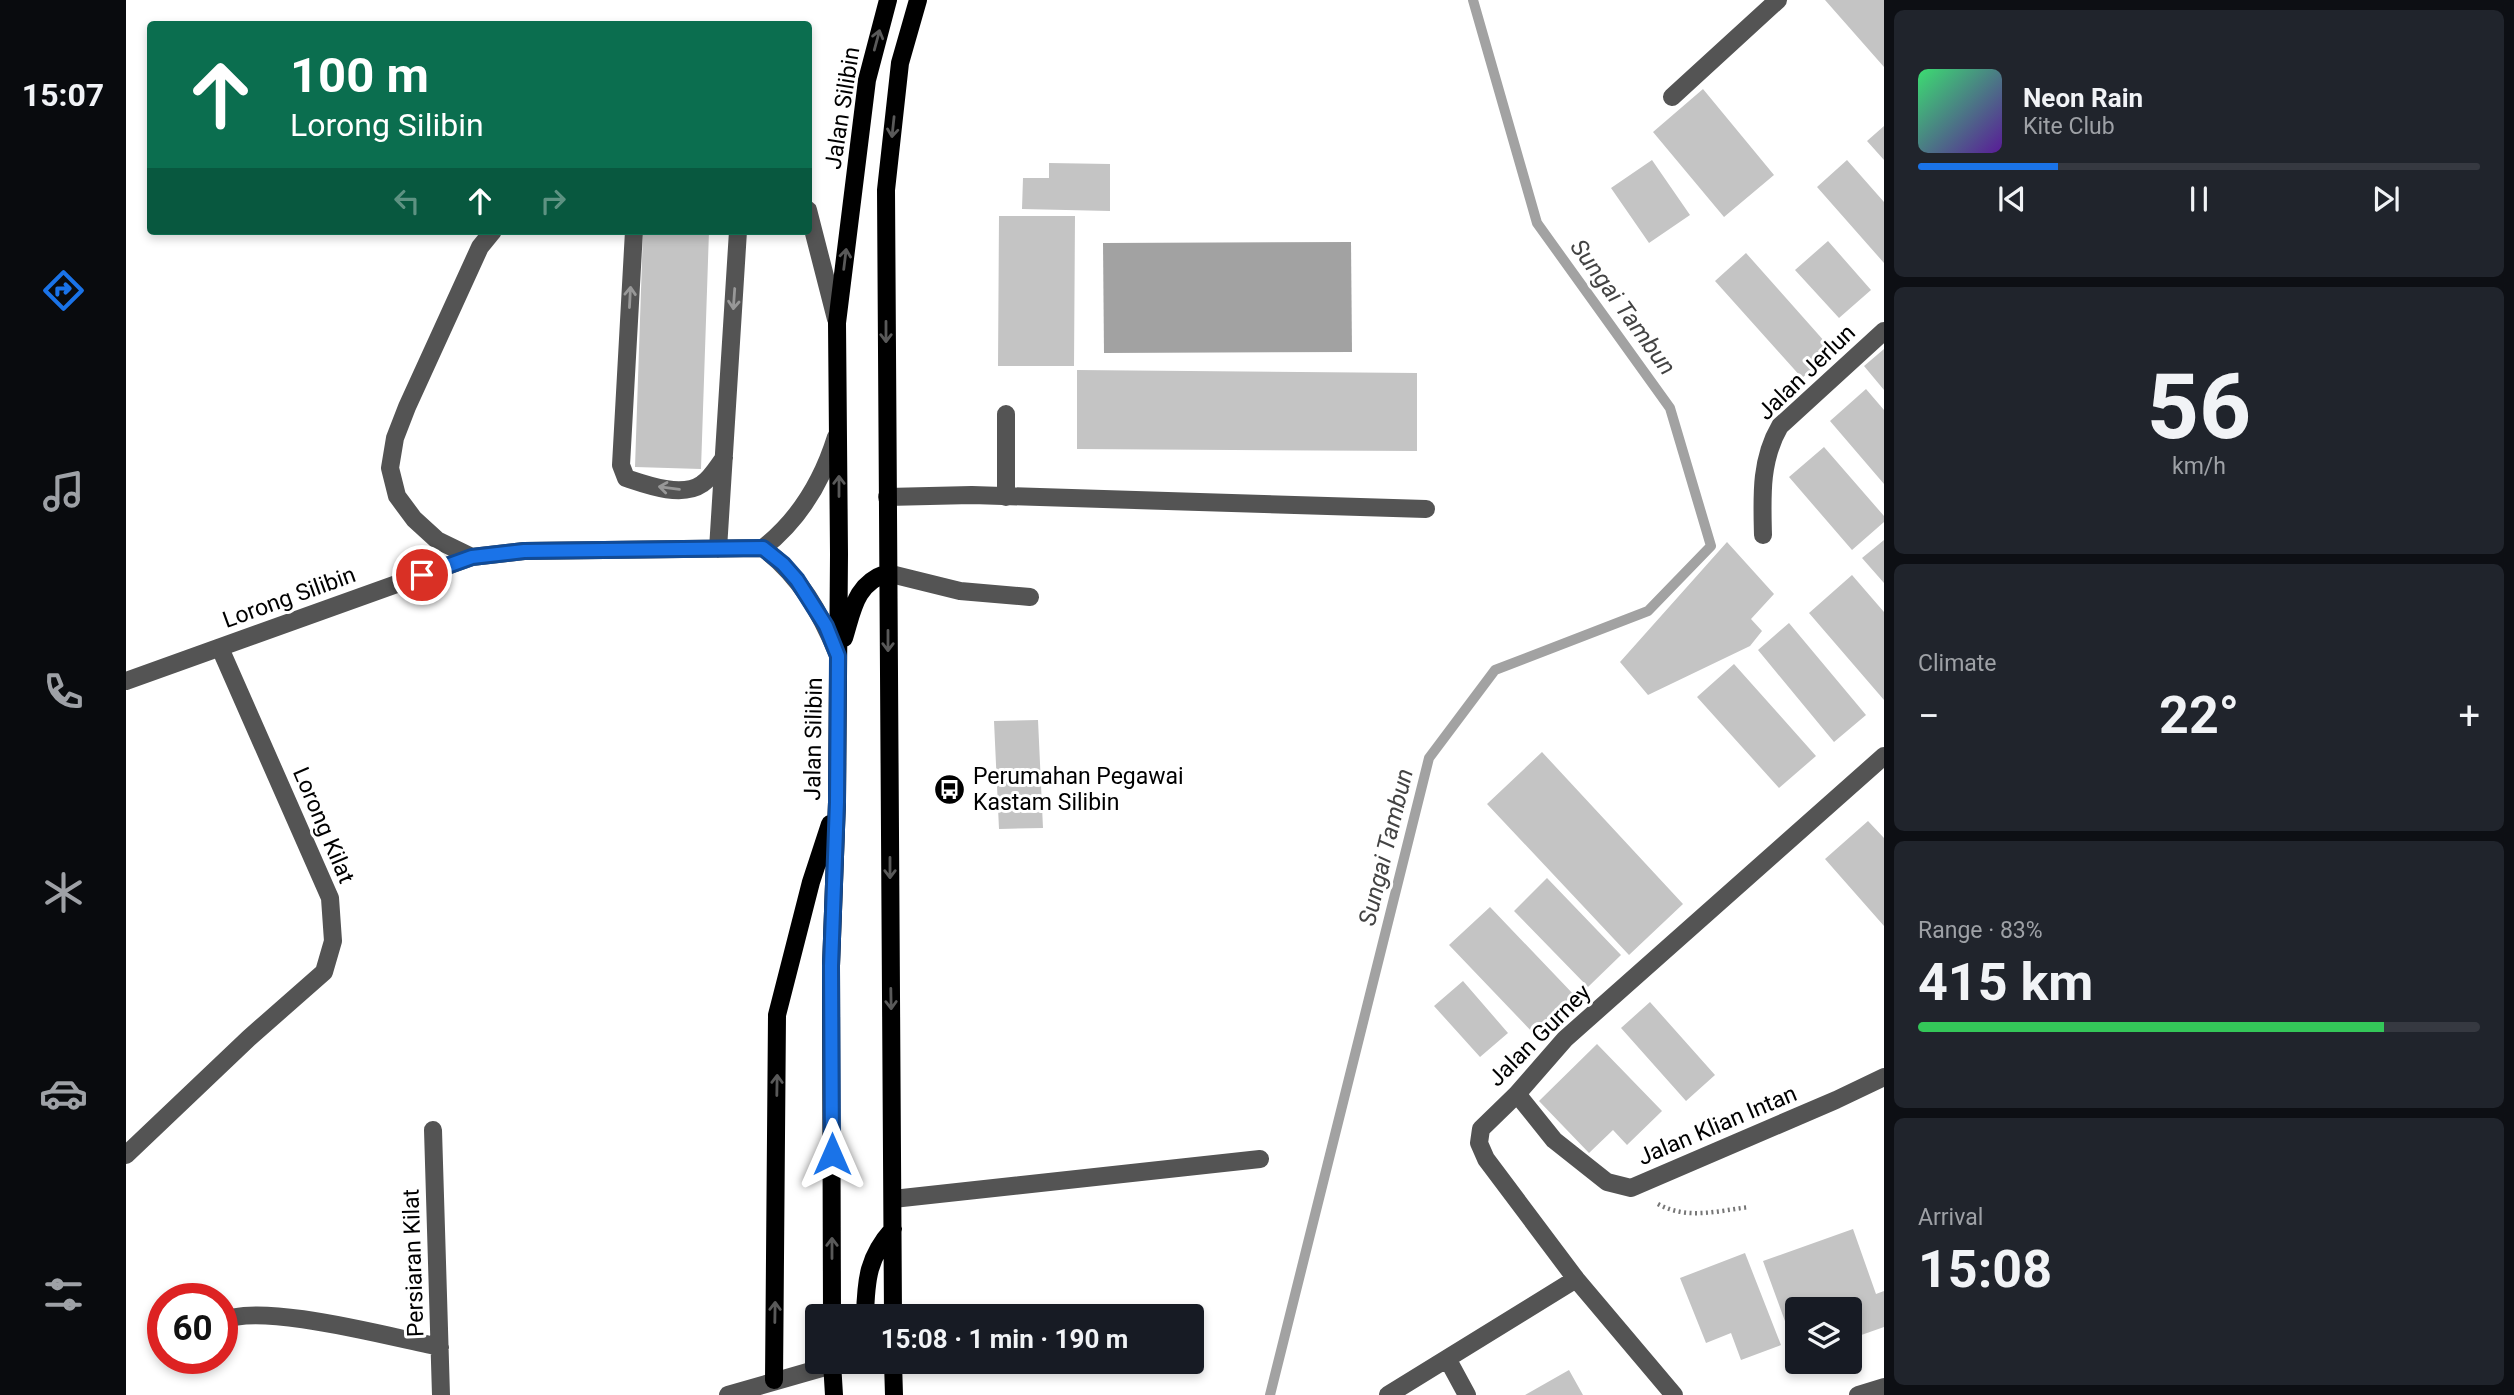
<!DOCTYPE html>
<html lang="en">
<head>
<meta charset="utf-8">
<style>
  :root { --surface:#171b24; --page:#20242c; --text:#f1f3f6; --muted:#9ea1a6; --line:#363941; --accent:#1a73e8 }
  body { margin:0; font-family:Roboto,sans-serif; background:var(--page); color:var(--text); height:100vh; display:flex; flex-direction:column; font-size:26px; white-space:nowrap }
  * { box-sizing:border-box; margin:0 }
  p { font-size:23px; color:var(--muted) }
  .icon { flex:none; width:38px; height:38px; fill:none; stroke:currentColor; stroke-width:2; stroke-linecap:round; stroke-linejoin:round }
  .map { position:relative; flex:1; overflow:hidden }
  .side { display:flex; flex-direction:column; gap:10px; padding:10px; background:#0d0f14; width:630px }
  .side>* { flex:none }
  .top-card { position:absolute; left:21px; top:21px; width:665px; height:214px; border-radius:7px; box-shadow:0 4px 10px #0003; background:#0b6e4f; color:#fff; overflow:hidden }
  .controls { position:absolute; left:1659px; top:1297px; display:grid; gap:14px }
  .controls a { display:grid; place-items:center; width:77px; height:77px; border-radius:7px; background:var(--surface); box-shadow:0 4px 10px #0003; font-size:35px }
  .speed { position:absolute; left:21px; top:1283px; display:flex; gap:14px; font-size:35px; font-weight:700; text-align:center }
  .speed>* { display:grid; place-content:center; width:91px; height:91px; border-radius:50%; background:var(--surface); box-shadow:0 4px 10px #0003; line-height:1 }
  .speed .limit { border:10px solid #d22; background:#fff; color:#111 }
  .pin { position:absolute; display:grid; place-items:center; width:60px; height:60px; color:#fff; margin:-30px; border:4px solid #fff; border-radius:50%; box-shadow:0 2px 7px #0007 }
  .me { position:absolute; width:77px; margin:-38px; rotate:0deg; stroke-linejoin:round; filter:drop-shadow(0 0 5px #0008) }
  .turn { display:flex; align-items:center; gap:24px; height:147px; padding:0 28px; font-size:32px }
  .turn .icon { width:91px; height:91px; stroke-width:2.5 }
  .turn b { display:block; font-size:49px; line-height:60px }
  .lanes { display:flex; align-items:center; height:66px; padding:0 28px; background:#0003; justify-content:center; gap:35px; direction:ltr }
  .lanes .off { opacity:.35 }
  .big { font-size:52px; font-weight:700; line-height:1.1 }
  .side .tile { flex:1; display:flex; flex-direction:column; justify-content:center; gap:10px; min-width:0; padding:0 24px; border-radius:10px; background:var(--page) }
  .side .dial { align-items:center; gap:0 }
  .dial b { font-size:91px; line-height:1 }
  .song { display:flex; align-items:center; gap:21px }
  .cover { width:84px; height:84px; border-radius:10px; background:linear-gradient(135deg,hsl(140 70% 55%),hsl(270 70% 35%)) }
  .played { height:7px; border-radius:4px; background:linear-gradient(90deg,var(--accent) 25%,var(--line) 25%) }
  .keys { display:flex; justify-content:space-around; direction:ltr }
  .heat { display:flex; justify-content:space-between; align-items:center; font-size:38px; direction:ltr }
  .charge { height:10px; border-radius:5px; background:linear-gradient(90deg,#34c759 83%,var(--line) 0) }
  .trip { position:absolute; left:679px; top:1304px; width:399px; height:70px; border-radius:7px; background:var(--surface); box-shadow:0 4px 10px #0003; font-weight:700; line-height:70px; text-align:center }
  main { display:flex; flex:1; min-height:0 }
  .dock { display:flex; flex-direction:column; width:126px; justify-content:space-around; align-items:center; background:#090b0e; color:var(--muted) }
  .dock .icon { width:49px; height:49px }
  .dock .selected { color:var(--accent) }
  .dock b { font-size:32px; color:var(--text) }
  .map>svg:first-child { display:block }
</style>
</head>
<body>
<main>
<nav class="dock">
<b>15:07</b>
<svg class="icon selected" aria-label="directions" viewBox="0 0 24 24"><path d="M12 3l9 9-9 9-9-9zM9 14v-3h6M13 9l2 2-2 2"/></svg>
<svg class="icon" aria-label="music" viewBox="0 0 24 24"><path d="M9 18V5l10-2v13"/><circle cx="6" cy="18" r="3"/><circle cx="16" cy="16" r="3"/></svg>
<svg class="icon" aria-label="phone" viewBox="0 0 24 24"><path d="M5 4h4l2 5-3 2q2 4 5 5l2-3 5 2v4C11 20 4 13 5 4z"/></svg>
<svg class="icon" aria-label="climate" viewBox="0 0 24 24"><path d="M12 3v18M4 7l16 10M4 17L20 7"/></svg>
<svg class="icon" aria-label="car" viewBox="0 0 24 24"><path d="M5 17H2v-5l4-1 3-4h7l3 4 3 1v5h-3M9 17h6M6 11h13"/><circle cx="7" cy="17" r="2"/><circle cx="17" cy="17" r="2"/></svg>
<svg class="icon" aria-label="filters" viewBox="0 0 24 24"><path d="M4 7h16M4 17h16"/><circle cx="9" cy="7" r="2"/><circle cx="15" cy="17" r="2"/></svg>
</nav>
<div class="map">
<svg width="1758" height="1395" viewBox="0 0 1758 1395">
  <rect width="100%" height="100%" fill="#fff"/>
  <!-- water -->
  <path fill="#a2a2a2" d="M 1225,242 L 1226,352 L 978,353 L 977,243 Z"/>
  <g fill="none" stroke-linecap="round" stroke-linejoin="round">
    <!-- stream -->
    <path stroke="#a2a2a2" stroke-width="10" d="M 1144,1395 L 1303,758 L 1369,670 L 1522,611 L 1585,546 L 1544,408 L 1411,223 L 1347,0"/>
  </g>
  <!-- building -->
  <path fill="#c4c4c4" d="M 1699,0 L 1758,0 L 1758,67 Z
    M 1577,89 L 1648,175 L 1598,217 L 1527,132 Z
    M 1758,126 L 1758,160 L 1741,141 Z
    M 1526,160 L 1564,215 L 1523,243 L 1485,188 Z
    M 1721,160 L 1758,202 L 1758,263 L 1691,187 Z
    M 923,163 L 984,164 L 984,211 L 896,209 L 897,178 L 923,178 Z
    M 873,216 L 949,216 L 948,366 L 872,366 Z
    M 517,231 L 583,231 L 575,469 L 509,467 Z
    M 1702,241 L 1745,290 L 1713,318 L 1669,270 Z
    M 1620,253 L 1707,351 L 1676,378 L 1589,281 Z
    M 1758,349 L 1758,390 L 1738,366 Z
    M 951,370 L 1291,373 L 1291,451 L 951,449 Z
    M 1740,389 L 1758,410 L 1758,484 L 1704,421 Z
    M 1698,447 L 1758,516 L 1758,522 L 1726,550 L 1663,477 Z
    M 1758,540 L 1758,583 L 1736,558 Z
    M 1601,542 L 1648,594 L 1625,619 L 1636,631 L 1624,646 L 1522,695 L 1494,662 Z
    M 1726,575 L 1758,612 L 1758,700 L 1683,613 Z
    M 1663,623 L 1740,715 L 1708,742 L 1632,650 Z
    M 1608,664 L 1690,756 L 1653,788 L 1571,697 Z
    M 912,720 L 917,828 L 873,829 L 868,721 Z
    M 1416,752 L 1557,904 L 1503,955 L 1361,804 Z
    M 1742,821 L 1758,838 L 1758,926 L 1699,859 Z
    M 1421,878 L 1495,955 L 1462,987 L 1388,911 Z
    M 1364,907 L 1450,997 L 1410,1036 L 1323,945 Z
    M 1337,981 L 1382,1033 L 1354,1057 L 1308,1006 Z
    M 1524,1002 L 1589,1075 L 1560,1101 L 1495,1028 Z
    M 1471,1044 L 1536,1111 L 1501,1145 L 1487,1130 L 1463,1153 L 1413,1101 Z
    M 1727,1229 L 1750,1294 L 1758,1291 L 1758,1327 L 1724,1339 L 1724,1309 L 1671,1309 L 1671,1354 L 1637,1261 Z
    M 1619,1253 L 1655,1345 L 1615,1360 L 1605,1333 L 1580,1343 L 1554,1278 Z
    M 1443,1370 L 1457,1395 L 1399,1395 Z"/>
  <g fill="none" stroke-linecap="round" stroke-linejoin="round">
    <!-- path -->
    <path stroke="#767676" stroke-width="4.5" stroke-dasharray="2 3.5" stroke-linecap="butt" d="M 1532,1204 C 1561,1220 1591,1211 1623,1207"/>
    <!-- minor -->
    <path stroke="#545454" stroke-width="18" d="M 1546,97 L 1652,0
      M 682,210 L 710,319
      M 508,231 L 495,465 L 500,478 C 521,485 556,498 576,484 C 585,478 591,467 598,458
      M 761,497 L 846,495 L 1300,509
      M 880,497 L 880,414
      M 1637,535 C 1636,497 1634,460 1654,426 L 1758,331
      M 637,548 C 674,576 694,612 712,655
      M 592,549 L 612,231
      M 346,557 L 311,540 L 288,519 L 271,496 L 264,468 L 269,438 L 281,407 L 354,247 L 367,231
      M 761,573 L 834,591 L 904,597
      M 0,681 L 346,557 L 398,551 L 637,548 C 674,519 696,482 710,437
      M 1391,1094 L 1428,1140 L 1481,1182 L 1505,1188 L 1710,1100 L 1758,1077
      M 307,1130 L 315,1395
      M 0,1155 L 123,1038 L 198,972 L 207,941 L 204,898 L 94,648
      M 767,1199 L 1134,1159
      M 96,1322 C 129,1300 272,1339 314,1347
      M 1322,1360 L 1341,1395
      M 602,1395 L 706,1365
      M 1262,1395 L 1450,1279
      M 1548,1395 L 1450,1279 L 1360,1159 L 1353,1143 L 1355,1129 L 1391,1094 L 1439,1039 L 1758,756
      M 1732,1395 L 1758,1387"/>
    <!-- major -->
    <path stroke="#000" stroke-width="18" d="M 718,638 C 727,609 729,584 761,573
      M 706,1316 L 705,966 L 711,802 L 713,554 L 711,323 L 741,80 L 762,0
      M 739,1316 C 740,1279 742,1257 767,1229
      M 767,1316 L 760,190 L 774,63 L 792,0
      M 706,1362 L 708,1395
      M 767,1362 L 768,1395
      M 648,1380 L 651,1015 L 685,882 L 704,824"/>
  </g>
  <!-- one-way arrows -->
  <defs><path id="oneway-shaft" d="M-6 0H5M1.5-3L5.5 0L1.5 3" fill="none" stroke-width="1.6" stroke-linecap="round" stroke-linejoin="round" transform="scale(1.75)"/></defs>
  <g stroke="#595959">
    <use href="#oneway-shaft" transform="translate(751 40) rotate(-75)"/>
    <use href="#oneway-shaft" transform="translate(767 127) rotate(96)"/>
    <use href="#oneway-shaft" transform="translate(719 259) rotate(-83)"/>
    <use href="#oneway-shaft" transform="translate(760 332) rotate(90)"/>
    <use href="#oneway-shaft" transform="translate(713 486) rotate(-90)"/>
    <use href="#oneway-shaft" transform="translate(762 641) rotate(90)"/>
    <use href="#oneway-shaft" transform="translate(764 868) rotate(90)"/>
    <use href="#oneway-shaft" transform="translate(765 999) rotate(89)"/>
    <use href="#oneway-shaft" transform="translate(651 1085) rotate(-89)"/>
    <use href="#oneway-shaft" transform="translate(706 1248) rotate(-90)"/>
    <use href="#oneway-shaft" transform="translate(649 1312) rotate(-89)"/>
  </g>
  <g stroke="#989898">
    <use href="#oneway-shaft" transform="translate(504 297) rotate(-87)"/>
    <use href="#oneway-shaft" transform="translate(608 299) rotate(94)"/>
    <use href="#oneway-shaft" transform="translate(543 488) rotate(-173)"/>
  </g>
  <g fill="none" stroke-linecap="round" stroke-linejoin="round">
    <defs>
      <path id="route" d="M 296,575 L 346,557 L 398,551 L 637,548 L 657,564 L 671,580 L 700,626 L 712,656 L 711,802 L 705,966 L 706,1154"/>
    </defs>
    <!-- route casing -->
    <use href="#route" stroke="#114b97" stroke-width="18"/>
    <!-- route -->
    <use href="#route" stroke="#1a73e8" stroke-width="12"/>
  </g>
  <!-- icons -->
  <defs>
    <symbol id="bus-disc" viewBox="-11 -11 22 22"><circle r="9.5" fill="#000" stroke="#fff"/><path d="M-5-6H5V4H4V6H2V4H-2V6H-4V4H-5ZM-3.5-4V0h7V-4ZM-3.5 1.2v1.5H-2V1.2ZM2 1.2v1.5H3.5V1.2Z" fill="#fff"/></symbol>
  </defs>
  <g fill-rule="evenodd">
    <use href="#bus-disc" x="806" y="772" width="35" height="35"/>
  </g>
  <g text-anchor="middle" stroke-width="6" stroke-linejoin="round" paint-order="stroke">
    <!-- street labels -->
    <g font-size="23" fill="#000" stroke="#fff">
      <text transform="translate(716 108) rotate(-81)" y="8">Jalan Silibin</text>
      <text transform="translate(1680 372) rotate(-44)" y="8">Jalan Jerlun</text>
      <text transform="translate(163 597) rotate(-20)" y="8">Lorong Silibin</text>
      <text transform="translate(687 739) rotate(-89)" y="8">Jalan Silibin</text>
      <text transform="translate(198 825) rotate(67)" y="8">Lorong Kilat</text>
      <text transform="translate(1413 1035) rotate(-45)" y="8">Jalan Gurney</text>
      <text transform="translate(1591 1125) rotate(-23)" y="8">Jalan Klian Intan</text>
      <text transform="translate(287 1263) rotate(-92)" y="8">Persiaran Kilat</text>
    </g>
    <!-- poi labels -->
    <g font-size="23" fill="#000" stroke="#fff" text-anchor="start">
      <text x="847" y="784">Perumahan Pegawai<tspan x="847" dy="26">Kastam Silibin</tspan></text>
    </g>
    <!-- water labels -->
    <g font-size="24" font-style="italic" fill="#434343" stroke="#fff">
      <text transform="translate(1497 307) rotate(54)" y="8">Sungai Tambun</text>
      <text transform="translate(1260 847) rotate(-76)" y="8">Sungai Tambun</text>
    </g>
  </g>
</svg>
<div class="controls">
<a><svg class="icon" aria-label="layers" viewBox="0 0 24 24"><path d="M12 4l9 5-9 5-9-5zM3 14l9 5 9-5"/></svg></a>
</div>
<div class="speed"><div class="limit">60</div></div>
<div class="pin" style="left:296px;top:575px;background:#d93025"><svg class="icon" aria-label="arrive" viewBox="0 0 24 24"><path d="M6 21V4h12l-3 4 3 4H6"/></svg></div>
<svg class="me" style="left:706px;top:1154px" viewBox="-20 -20 40 40"><path d="M0-17L14 15 0 8-14 15z" fill="#1a73e8" stroke="#fff" stroke-width="4"/></svg>
<div class="trip">15:08 · 1 min · 190 m</div>
<div class="top-card">
<div class="turn"><svg class="icon" aria-label="ahead" viewBox="0 0 24 24"><path d="M12 20V5M6 11l6-6 6 6"/></svg><div><b>100 m</b>Lorong Silibin</div></div>
<div class="lanes"><svg class="icon off" aria-label="left" viewBox="0 0 24 24"><path d="M17 20v-9H6M10 6l-5 5 5 5"/></svg><svg class="icon" aria-label="ahead" viewBox="0 0 24 24"><path d="M12 20V5M6 11l6-6 6 6"/></svg><svg class="icon off" aria-label="right" viewBox="0 0 24 24"><path d="M7 20v-9h11M14 6l5 5-5 5"/></svg></div>
</div>
</div>
<section class="side">
<div class="tile">
<div class="song"><i class="cover"></i><div><b>Neon Rain</b><p>Kite Club</p></div></div>
<div class="played"></div>
<div class="keys"><svg class="icon" aria-label="previous" viewBox="0 0 24 24"><path d="M18 5L8 12l10 7zM5 5v14"/></svg><svg class="icon" aria-label="pause" viewBox="0 0 24 24"><path d="M8 5v14M16 5v14"/></svg><svg class="icon" aria-label="next" viewBox="0 0 24 24"><path d="M6 5l10 7-10 7zM19 5v14"/></svg></div>
</div>
<div class="tile dial"><b>56</b><p>km/h</p></div>
<div class="tile"><p>Climate</p>
<div class="heat"><a>−</a><b class="big">22°</b><a>+</a></div>
</div>
<div class="tile"><p>Range · 83%</p><b class="big">415 km</b><div class="charge"></div></div>
<div class="tile"><p>Arrival</p><b class="big">15:08</b></div>
</section>
</main>
</body>
</html>
